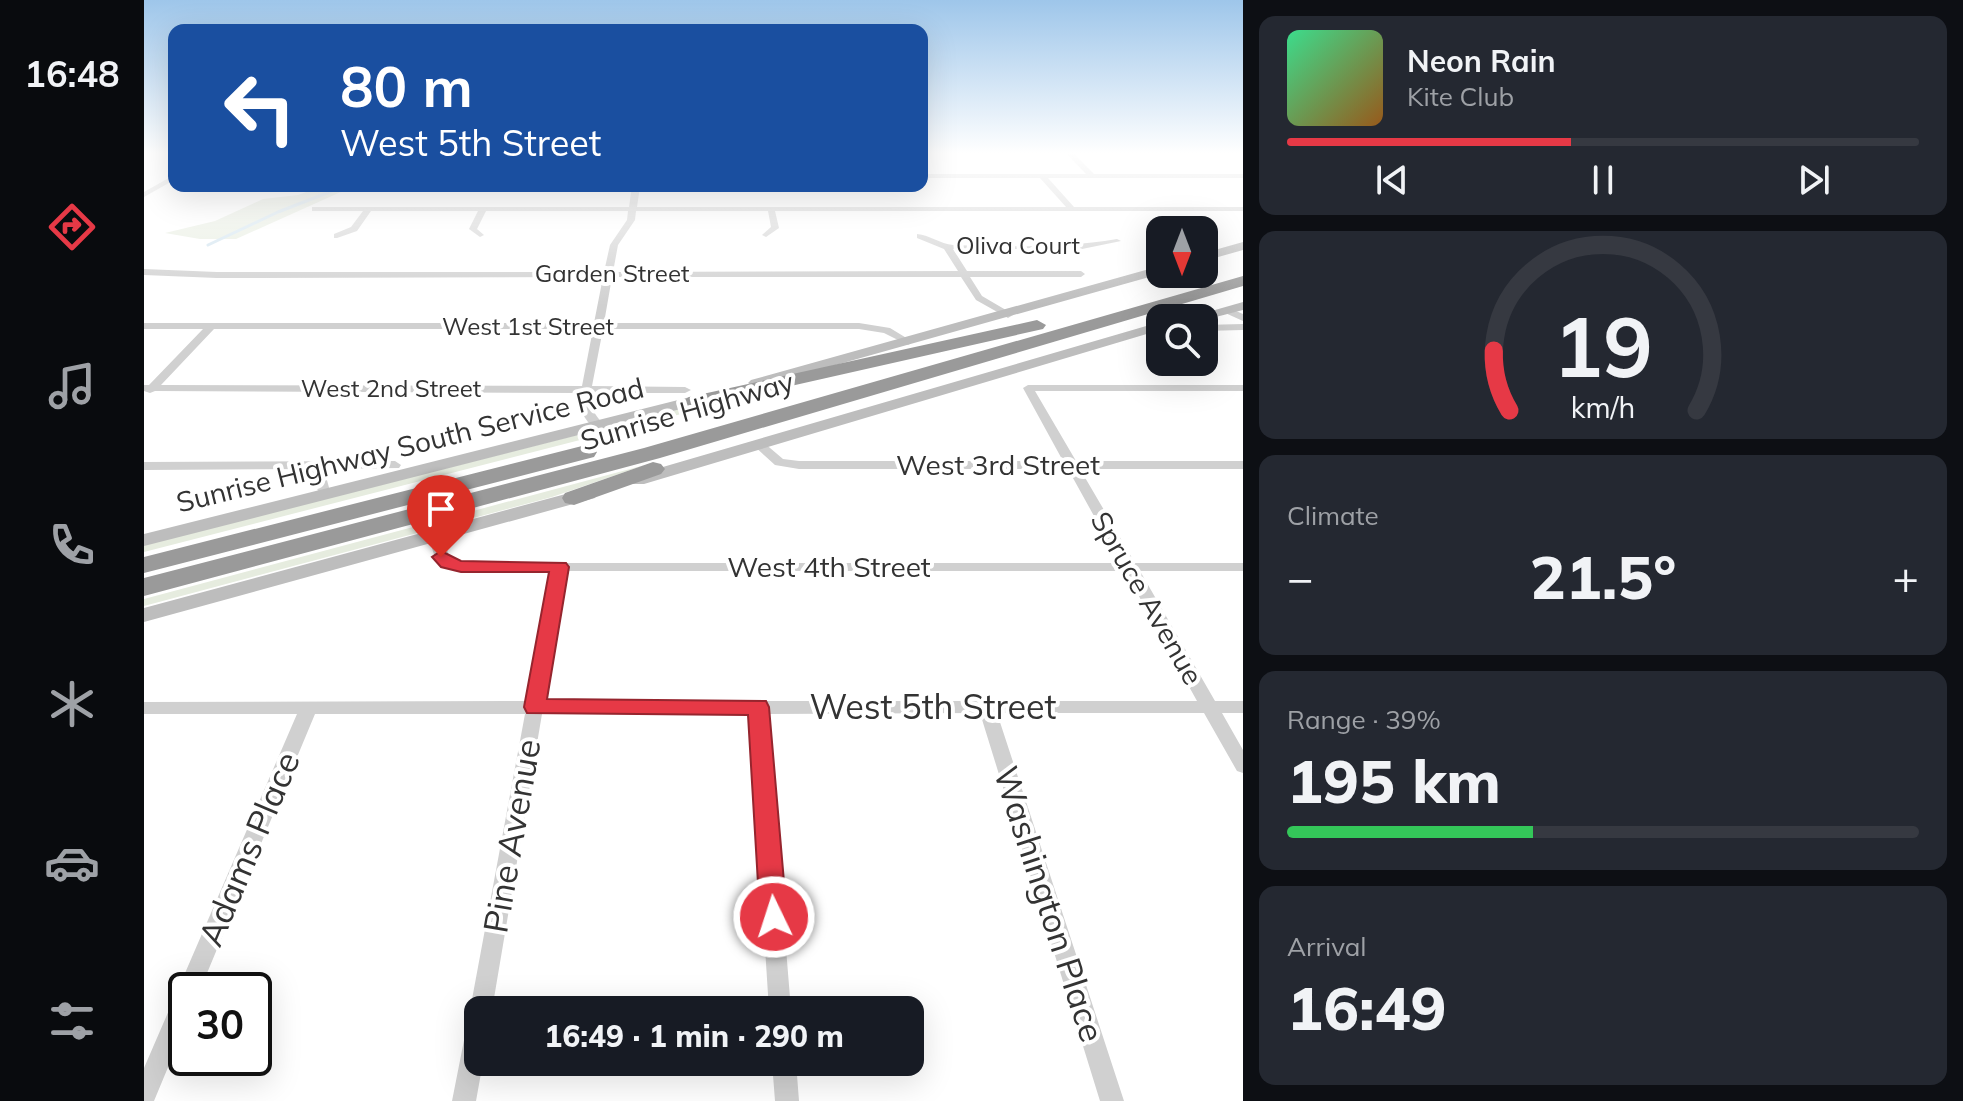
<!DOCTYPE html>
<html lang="en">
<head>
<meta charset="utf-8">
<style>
  :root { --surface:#171b24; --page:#242831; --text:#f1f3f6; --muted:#9ea1a6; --line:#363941; --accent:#e63946 }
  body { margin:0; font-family:Mulish,sans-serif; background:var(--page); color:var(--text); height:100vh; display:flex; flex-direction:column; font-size:30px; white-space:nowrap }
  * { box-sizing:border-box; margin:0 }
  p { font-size:26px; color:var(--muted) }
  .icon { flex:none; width:44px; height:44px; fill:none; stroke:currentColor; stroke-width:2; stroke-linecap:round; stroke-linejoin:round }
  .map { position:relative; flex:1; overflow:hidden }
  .drawer { display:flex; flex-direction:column; gap:16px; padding:16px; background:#0d0f14; width:720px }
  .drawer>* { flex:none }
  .banner { position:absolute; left:24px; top:24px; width:760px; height:168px; border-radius:16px; box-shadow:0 8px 32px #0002; background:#1a4fa0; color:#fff; overflow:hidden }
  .needle { width:52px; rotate:180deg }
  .controls { position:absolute; left:1002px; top:216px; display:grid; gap:16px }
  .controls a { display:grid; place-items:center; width:72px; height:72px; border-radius:16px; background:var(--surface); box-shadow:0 8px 32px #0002; font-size:40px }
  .speed { position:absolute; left:24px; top:972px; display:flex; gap:16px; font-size:40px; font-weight:700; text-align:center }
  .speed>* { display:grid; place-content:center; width:104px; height:104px; border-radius:50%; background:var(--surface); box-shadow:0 8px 32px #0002; line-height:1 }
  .speed .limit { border:4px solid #111; border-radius:12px; background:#fff; color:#111 }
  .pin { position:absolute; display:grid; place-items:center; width:68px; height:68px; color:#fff; margin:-82px -34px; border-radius:50% 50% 50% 0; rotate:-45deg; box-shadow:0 0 8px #0007 }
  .pin .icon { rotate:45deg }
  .me { position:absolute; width:88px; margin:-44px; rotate:356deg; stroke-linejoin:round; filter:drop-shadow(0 0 6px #0008) }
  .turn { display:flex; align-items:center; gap:28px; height:168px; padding:0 40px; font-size:36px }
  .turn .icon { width:104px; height:104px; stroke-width:2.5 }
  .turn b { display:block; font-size:56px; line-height:68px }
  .big { font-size:60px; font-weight:800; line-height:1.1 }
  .drawer .widget { flex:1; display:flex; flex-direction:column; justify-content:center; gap:12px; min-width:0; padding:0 28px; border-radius:16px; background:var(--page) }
  .drawer .dial { align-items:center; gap:0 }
  .dial svg { height:208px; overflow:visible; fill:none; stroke:var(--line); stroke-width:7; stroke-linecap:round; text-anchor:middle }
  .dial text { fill:var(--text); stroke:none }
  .song { display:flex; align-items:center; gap:24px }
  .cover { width:96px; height:96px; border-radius:12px; background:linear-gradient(135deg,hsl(150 70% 55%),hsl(30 70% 35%)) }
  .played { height:8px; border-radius:4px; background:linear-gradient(90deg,var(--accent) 45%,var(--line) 45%) }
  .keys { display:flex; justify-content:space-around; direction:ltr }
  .heat { display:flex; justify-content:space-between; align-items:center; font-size:44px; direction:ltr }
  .charge { height:12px; border-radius:6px; background:linear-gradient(90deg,#34c759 39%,var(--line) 0) }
  .trip { position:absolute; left:320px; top:996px; width:460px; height:80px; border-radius:16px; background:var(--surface); box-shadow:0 8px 32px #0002; font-weight:800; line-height:80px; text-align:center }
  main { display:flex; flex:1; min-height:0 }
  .tabs { display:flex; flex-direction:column; width:144px; justify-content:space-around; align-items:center; background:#090b0e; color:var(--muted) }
  .tabs .icon { width:56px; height:56px }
  .tabs .active { color:var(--accent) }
  .tabs b { font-size:36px; color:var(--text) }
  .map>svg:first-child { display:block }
</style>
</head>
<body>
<main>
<nav class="tabs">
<b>16:48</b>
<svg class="icon active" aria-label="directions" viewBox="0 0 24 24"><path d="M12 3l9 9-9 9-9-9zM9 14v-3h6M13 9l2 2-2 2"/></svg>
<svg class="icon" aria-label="music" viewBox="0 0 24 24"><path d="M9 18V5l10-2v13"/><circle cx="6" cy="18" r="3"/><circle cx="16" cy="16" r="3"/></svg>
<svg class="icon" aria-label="phone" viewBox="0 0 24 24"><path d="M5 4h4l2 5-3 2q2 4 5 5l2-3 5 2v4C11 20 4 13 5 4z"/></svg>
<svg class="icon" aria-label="climate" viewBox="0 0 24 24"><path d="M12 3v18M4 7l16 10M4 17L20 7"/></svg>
<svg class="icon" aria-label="car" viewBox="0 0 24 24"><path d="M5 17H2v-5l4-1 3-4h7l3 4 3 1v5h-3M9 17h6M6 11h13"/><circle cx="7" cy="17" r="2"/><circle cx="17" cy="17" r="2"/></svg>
<svg class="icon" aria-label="filters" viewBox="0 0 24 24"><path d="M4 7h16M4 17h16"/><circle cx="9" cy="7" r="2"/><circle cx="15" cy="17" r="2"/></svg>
</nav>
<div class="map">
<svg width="1099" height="1101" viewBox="0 0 1099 1101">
  <rect width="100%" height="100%" fill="#fff"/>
  <!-- green -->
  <path fill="#e6ecdf" d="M 179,186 L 210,186 L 92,239 L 56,239 L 21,233 L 71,221 L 119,199 L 154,195 Z
    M 646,386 L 0,552 L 0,545 L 594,394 Z
    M 501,465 L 408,497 L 0,606 L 0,599 Z"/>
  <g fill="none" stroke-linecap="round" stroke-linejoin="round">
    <!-- stream -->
    <path stroke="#cfe2ee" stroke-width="3" d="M 64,245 L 134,212 L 201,186"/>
    <!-- minor -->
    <path fill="#d0d0d0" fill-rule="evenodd" d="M 921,152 L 928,152 L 950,174 L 1099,174 L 1099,178 L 904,178 L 930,207 L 1099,207 L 1099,211 L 631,211 L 635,228 L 622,237 L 618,235 L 627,227 L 624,211 L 492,211 L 491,220 L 474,245 L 469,272 L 814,271 L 800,249 L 773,238 L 773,234 C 786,235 796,244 809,245 C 863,247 920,248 973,239 L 977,241 L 938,249 L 809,249 L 823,271 L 937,271 L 941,274 L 937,277 L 826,277 L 838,296 L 867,313 L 869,315 L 864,318 L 832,300 L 817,277 L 468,277 L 460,323 L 715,323 L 746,328 L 769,342 L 764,345 L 740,333 L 715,329 L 459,329 L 448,386 L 541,387 L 547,390 L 541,393 L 447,393 C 444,408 452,415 461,427 L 455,431 C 442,424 433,408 436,393 L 11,391 L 6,393 L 0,391 L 0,385 L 5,385 L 59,329 L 0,329 L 0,323 L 450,323 L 459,277 L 73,278 L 0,275 L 0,269 L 73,272 L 460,272 L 466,245 L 483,220 L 484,211 L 342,211 L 333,229 L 340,235 L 336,237 L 325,229 L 334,211 L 227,211 L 213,231 L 193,238 L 190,238 L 190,234 L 207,227 L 219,211 L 168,211 L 168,207 L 485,207 L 488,186 L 496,186 L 493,207 L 922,207 L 896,178 L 778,178 L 778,174 L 942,174 ZM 70,329 L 449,329 L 438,386 L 17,385 Z
      M 30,175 L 30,180 L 0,197 L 0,192 Z
      M 1079,308 L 1085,308 L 1099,314 L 1099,321 L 1079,312 Z
      M 1099,324 L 1099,330 L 1060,331 L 1060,325 Z
      M 884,385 L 1099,385 L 1099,391 L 891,391 L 932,461 L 1099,461 L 1099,469 L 936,469 L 991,563 L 1099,563 L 1099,571 L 996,571 L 1071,701 L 1099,701 L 1099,713 L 1078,713 L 1099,750 L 1099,773 L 1093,771 L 1060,713 L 853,713 L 980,1101 L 956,1101 L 836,713 L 623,714 L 647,1010 L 625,1010 L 606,714 L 398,714 L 348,1010 L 334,1010 L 334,1062 L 339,1062 L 332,1101 L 308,1101 L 323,1025 L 328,1016 L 326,1010 L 381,714 L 171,714 L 56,990 L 42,990 L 42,1024 L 10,1101 L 0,1101 L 0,1068 L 153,714 L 0,714 L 0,702 L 384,701 L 408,571 C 386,571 306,578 293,561 C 289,554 287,543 284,536 L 291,532 L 298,536 L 306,558 L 325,563 L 976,563 L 924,469 L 655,469 L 631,465 L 609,445 L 611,442 L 619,442 L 639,459 L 655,461 L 919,461 L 879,388 ZM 422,571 L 981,571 L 1053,701 L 400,701 Z
      M 251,461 L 257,465 L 255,468 L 180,469 L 187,495 L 181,499 L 175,495 L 168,469 L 0,470 L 0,462 Z
      M 628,1062 L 652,1062 L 655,1101 L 631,1101 Z"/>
    <!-- secondary -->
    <path fill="#bdbdbd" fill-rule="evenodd" d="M 1099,242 L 1099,250 L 1060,261 L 1060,253 Z
      M 1016,266 L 1016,274 L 617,386 L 612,388 L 604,383 L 607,380 Z
      M 1099,302 L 1099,310 L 1060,320 L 1043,318 Z
      M 1016,322 L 1016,330 L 500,484 L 488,484 L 485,480 L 488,476 Z
      M 562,393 L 568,395 L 568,401 L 0,546 L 0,534 Z
      M 444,488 L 453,494 L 451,498 L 0,622 L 0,608 Z"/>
    <!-- motorway -->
    <path fill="#9a9a9a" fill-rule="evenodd" d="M 1099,276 L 1099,286 L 516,458 L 0,596 L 0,578 L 500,448 Z
      M 893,320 L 902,325 L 899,329 L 545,409 L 535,403 L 545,397 Z
      M 442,445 L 450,447 L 453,452 L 450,457 L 0,573 L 0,557 Z
      M 509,462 L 517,464 L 521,469 L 517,474 L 430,505 L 421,503 L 418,498 L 421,493 Z"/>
  </g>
  <!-- sky -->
  <linearGradient id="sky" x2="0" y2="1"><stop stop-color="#9ec6ea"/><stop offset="0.5" stop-color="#fff"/><stop offset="1" stop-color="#fff" stop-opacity="0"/></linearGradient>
  <rect width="1099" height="306" fill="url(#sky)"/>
  <!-- route -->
  <path fill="#e63946" stroke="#96252e" stroke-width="2" d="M 297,551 L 317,561 L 422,563 L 425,567 L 403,699 L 622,701 L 625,707 L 643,917 L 639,925 L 630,929 L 620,925 L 616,917 L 604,715 L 383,713 L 380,707 L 405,572 L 317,572 L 297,567 L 288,557 Z"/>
  <g text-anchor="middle" stroke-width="8" stroke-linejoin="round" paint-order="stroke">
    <!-- far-street labels -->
    <g font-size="24" fill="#333" stroke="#fff">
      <text x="874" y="254">Oliva Court</text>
      <text x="468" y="282">Garden Street</text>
      <text x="384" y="335">West 1st Street</text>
      <text x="247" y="397">West 2nd Street</text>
    </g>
    <!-- street labels -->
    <g font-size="28" fill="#333" stroke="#fff">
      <text transform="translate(543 411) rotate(-16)" y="10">Sunrise Highway</text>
      <text transform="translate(266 445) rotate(-14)" y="10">Sunrise Highway South Service Road</text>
      <text x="854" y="475">West 3rd Street</text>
      <text x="685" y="577">West 4th Street</text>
      <text transform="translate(1003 598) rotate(60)" y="10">Spruce Avenue</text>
    </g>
    <!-- near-street labels -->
    <g font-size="34" fill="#333" stroke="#fff">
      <text x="789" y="719">West 5th Street</text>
      <text transform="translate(368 836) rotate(-80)" y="12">Pine Avenue</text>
      <text transform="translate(105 849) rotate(-67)" y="12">Adams Place</text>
      <text transform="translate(905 904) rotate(72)" y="12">Washington Place</text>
    </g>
  </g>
</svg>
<div class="controls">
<a><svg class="needle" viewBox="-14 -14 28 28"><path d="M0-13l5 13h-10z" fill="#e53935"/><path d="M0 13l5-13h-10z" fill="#9ea1a6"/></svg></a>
<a><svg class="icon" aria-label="search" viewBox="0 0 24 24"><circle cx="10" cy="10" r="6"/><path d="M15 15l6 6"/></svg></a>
</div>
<div class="speed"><div class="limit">30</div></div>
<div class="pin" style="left:297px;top:557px;background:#d93025"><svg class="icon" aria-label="arrive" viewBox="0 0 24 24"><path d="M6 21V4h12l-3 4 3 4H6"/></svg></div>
<svg class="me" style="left:630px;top:917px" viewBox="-20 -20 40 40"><circle r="17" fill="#e63946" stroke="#fff" stroke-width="3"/><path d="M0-11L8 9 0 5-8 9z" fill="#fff"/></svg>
<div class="trip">16:49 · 1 min · 290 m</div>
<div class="banner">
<div class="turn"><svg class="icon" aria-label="left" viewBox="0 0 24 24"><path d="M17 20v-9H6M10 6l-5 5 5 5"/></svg><div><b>80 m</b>West 5th Street</div></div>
</div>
</div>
<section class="drawer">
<div class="widget">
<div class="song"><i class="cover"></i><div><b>Neon Rain</b><p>Kite Club</p></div></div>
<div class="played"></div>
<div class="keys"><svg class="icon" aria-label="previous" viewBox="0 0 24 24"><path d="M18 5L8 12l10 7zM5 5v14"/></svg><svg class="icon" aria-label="pause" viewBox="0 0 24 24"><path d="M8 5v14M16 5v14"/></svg><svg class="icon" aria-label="next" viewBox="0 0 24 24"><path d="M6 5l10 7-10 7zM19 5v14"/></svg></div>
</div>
<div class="widget dial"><svg viewBox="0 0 100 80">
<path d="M14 69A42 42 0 1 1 86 69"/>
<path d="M14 69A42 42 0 0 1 8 46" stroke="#e63946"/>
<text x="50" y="56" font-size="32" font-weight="700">19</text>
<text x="50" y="72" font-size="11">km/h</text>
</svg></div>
<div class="widget"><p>Climate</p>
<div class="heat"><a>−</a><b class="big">21.5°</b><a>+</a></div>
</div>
<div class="widget"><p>Range · 39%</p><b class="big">195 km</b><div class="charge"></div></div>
<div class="widget"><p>Arrival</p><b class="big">16:49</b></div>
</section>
</main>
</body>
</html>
